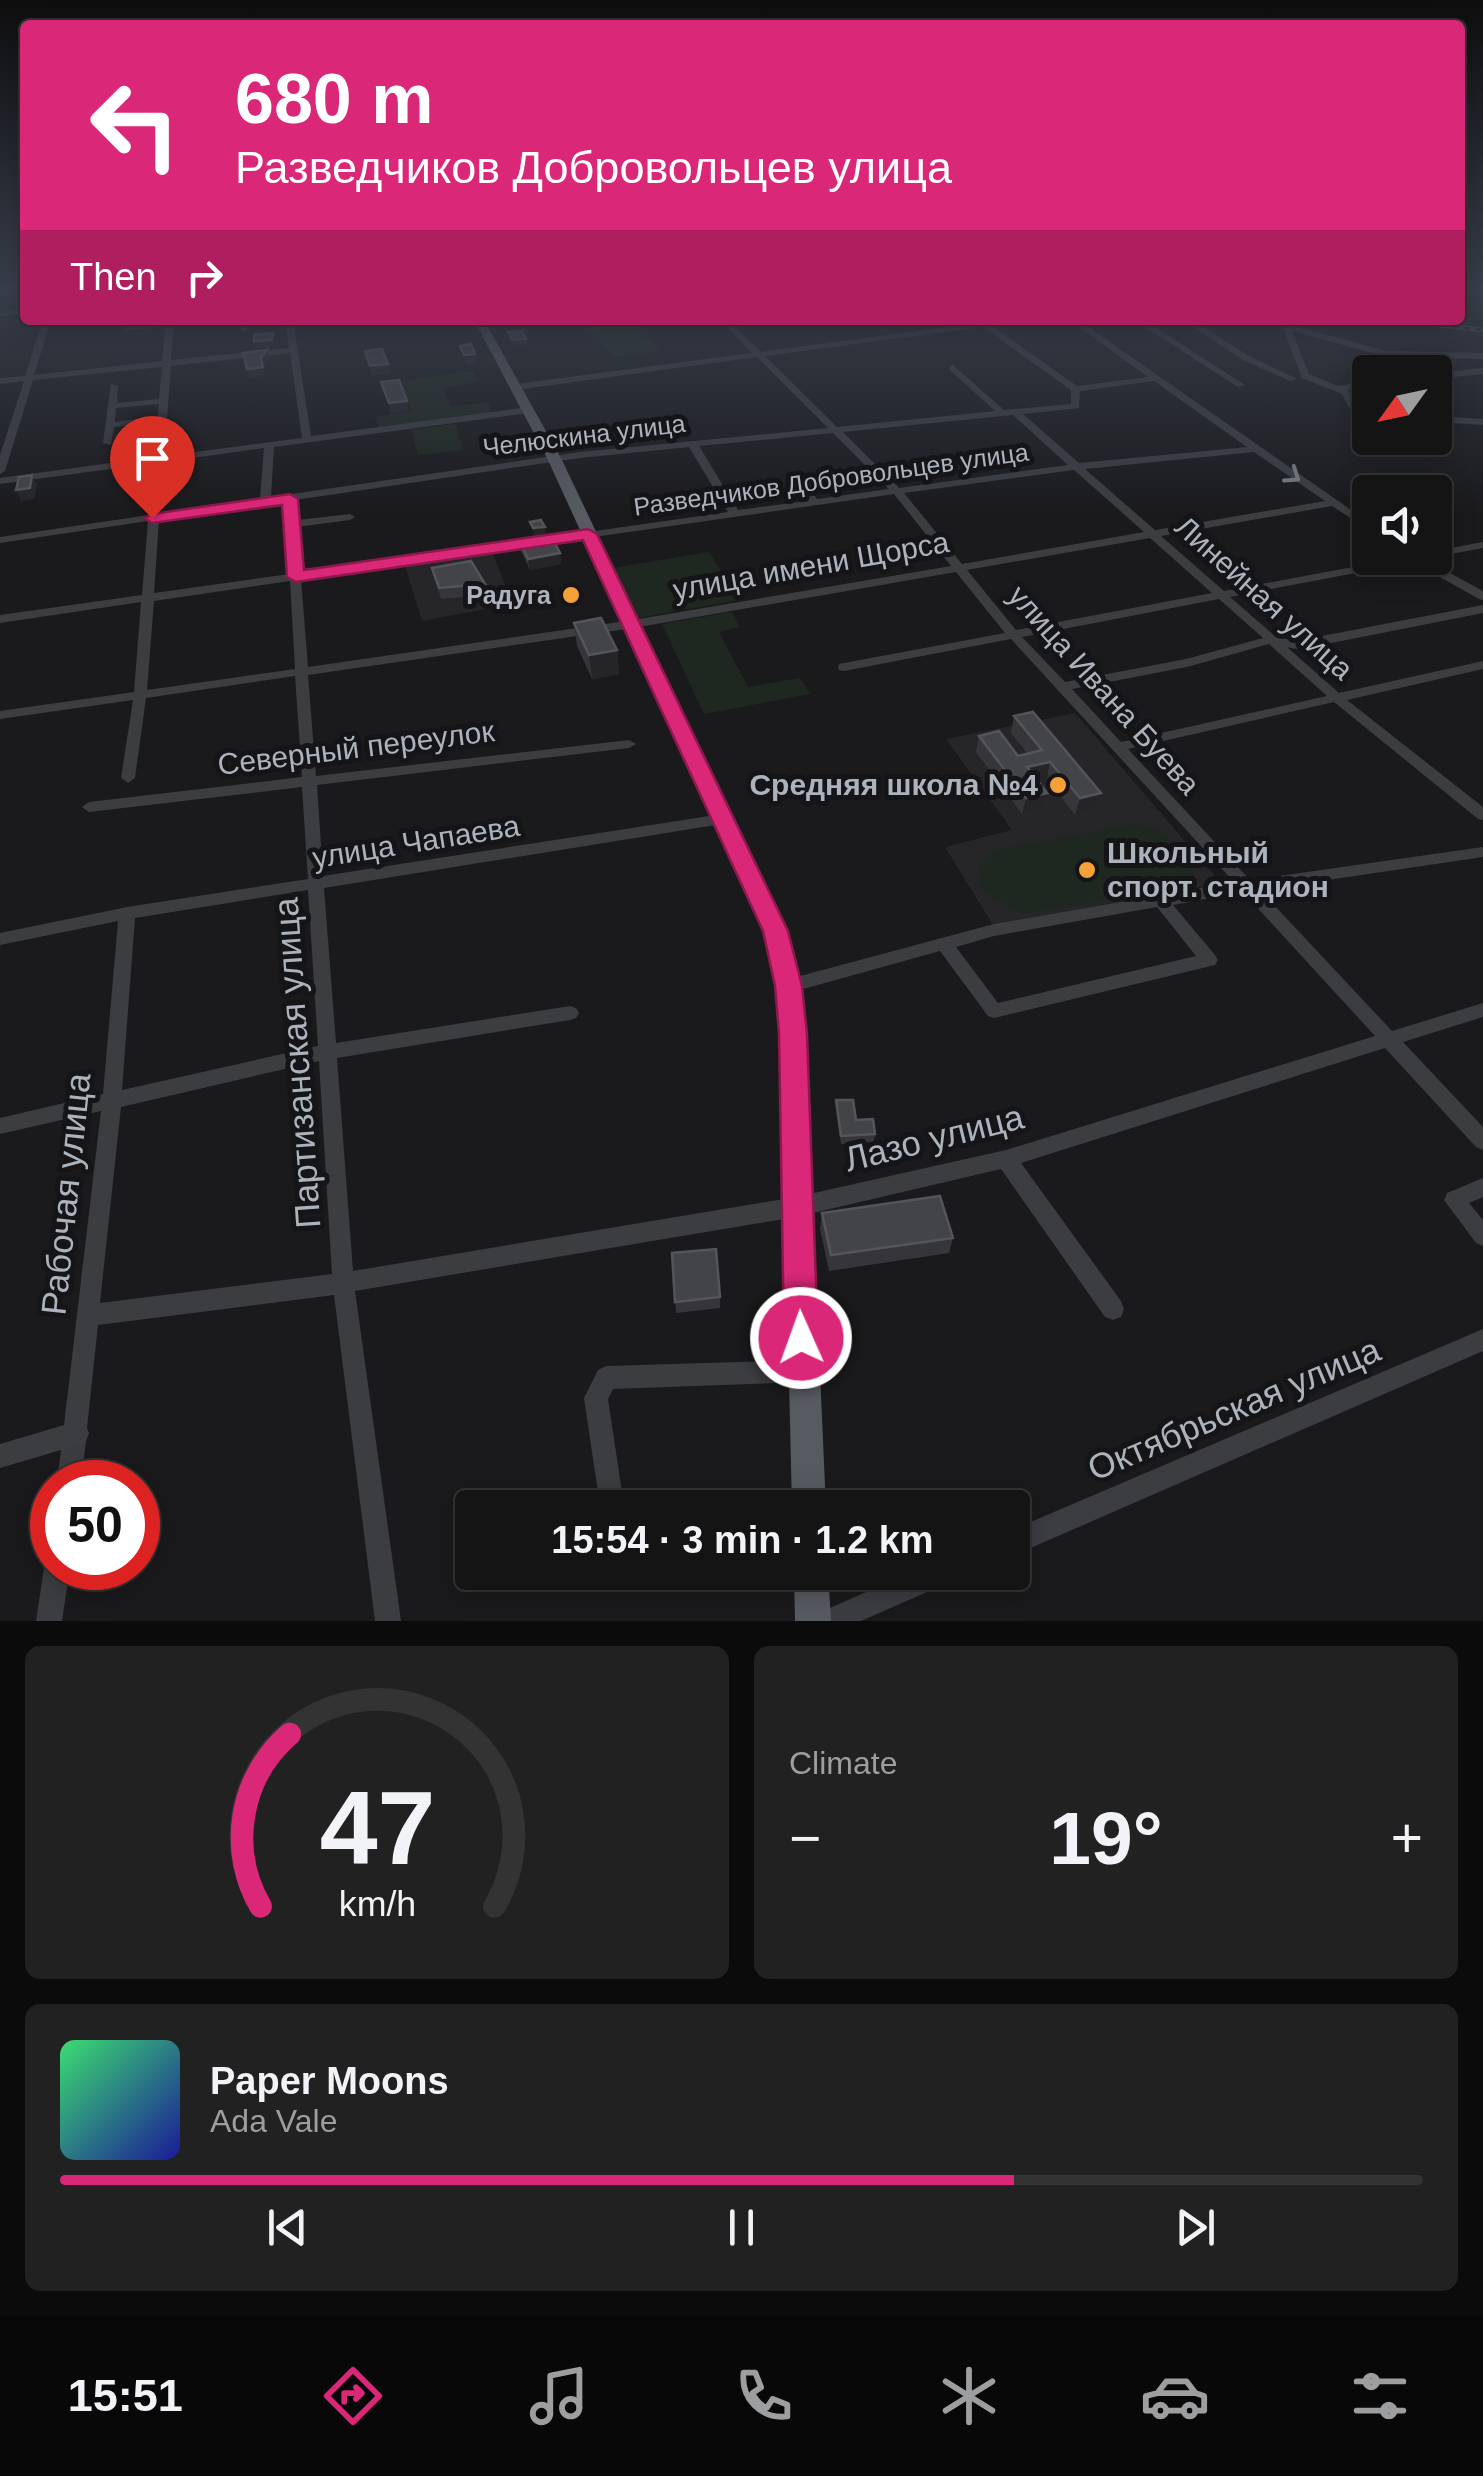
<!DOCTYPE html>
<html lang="en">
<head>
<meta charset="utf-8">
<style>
  :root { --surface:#141415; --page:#212122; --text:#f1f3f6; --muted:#9d9ea0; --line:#333334; --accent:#db2777 }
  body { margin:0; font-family:Arial,sans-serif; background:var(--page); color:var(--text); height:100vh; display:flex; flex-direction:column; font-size:38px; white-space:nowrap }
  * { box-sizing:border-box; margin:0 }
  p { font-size:32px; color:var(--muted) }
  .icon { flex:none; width:55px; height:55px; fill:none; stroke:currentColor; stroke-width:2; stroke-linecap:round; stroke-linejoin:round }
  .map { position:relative; height:1621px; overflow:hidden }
  .sheet { display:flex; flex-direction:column; gap:25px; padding:25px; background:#0b0b0c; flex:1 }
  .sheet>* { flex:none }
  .hud { position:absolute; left:20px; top:20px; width:1445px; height:305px; border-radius:10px; box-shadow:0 5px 25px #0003,0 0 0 2px var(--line); background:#db2777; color:#fff; overflow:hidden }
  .needle { width:65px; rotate:237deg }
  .buttons { position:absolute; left:1352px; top:355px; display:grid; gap:20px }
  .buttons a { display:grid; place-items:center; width:100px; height:100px; border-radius:10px; background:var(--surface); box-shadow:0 5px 25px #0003,0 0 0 2px var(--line); font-size:50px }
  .speed { position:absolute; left:30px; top:1460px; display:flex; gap:20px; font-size:50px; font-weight:700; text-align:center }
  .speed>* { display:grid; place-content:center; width:130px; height:130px; border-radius:50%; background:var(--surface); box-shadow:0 5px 25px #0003,0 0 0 2px var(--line); line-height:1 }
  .speed .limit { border:15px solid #d22; background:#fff; color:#111 }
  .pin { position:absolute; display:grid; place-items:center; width:85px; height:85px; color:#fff; margin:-102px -42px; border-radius:50% 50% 50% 0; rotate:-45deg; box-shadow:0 0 10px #0007 }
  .pin .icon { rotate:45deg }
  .me { position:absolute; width:110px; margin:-55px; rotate:358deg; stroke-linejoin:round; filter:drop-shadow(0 0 8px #0008) }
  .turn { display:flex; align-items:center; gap:35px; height:210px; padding:0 50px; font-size:45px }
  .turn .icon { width:130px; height:130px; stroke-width:2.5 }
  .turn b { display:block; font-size:70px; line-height:85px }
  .then { display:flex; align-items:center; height:95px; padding:0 50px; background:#0003; gap:20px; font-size:38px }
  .big { font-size:75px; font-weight:700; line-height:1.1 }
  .sheet .card { flex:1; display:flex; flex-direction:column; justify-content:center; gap:15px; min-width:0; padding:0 35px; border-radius:15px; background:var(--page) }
  .sheet .dial { align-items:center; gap:0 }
  .dial svg { height:260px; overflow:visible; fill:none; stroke:var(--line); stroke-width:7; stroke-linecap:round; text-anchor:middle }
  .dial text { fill:var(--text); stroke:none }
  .song { display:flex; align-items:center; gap:30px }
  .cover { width:120px; height:120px; border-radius:15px; background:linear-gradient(135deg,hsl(140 70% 55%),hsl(240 70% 35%)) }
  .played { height:10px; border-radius:5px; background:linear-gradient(90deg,var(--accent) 70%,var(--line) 70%) }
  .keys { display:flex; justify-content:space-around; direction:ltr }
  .heat { display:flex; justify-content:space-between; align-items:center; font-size:55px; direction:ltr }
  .sheet .tiles { flex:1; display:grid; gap:25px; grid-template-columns:1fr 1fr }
  .card:last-child { grid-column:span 2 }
  .trip { position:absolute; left:455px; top:1490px; width:575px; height:100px; border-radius:10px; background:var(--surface); box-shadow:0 5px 25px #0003,0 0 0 2px var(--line); font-weight:700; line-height:100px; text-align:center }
  .tab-bar { display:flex; height:160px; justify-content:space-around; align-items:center; background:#080808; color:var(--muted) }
  .tab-bar .icon { width:70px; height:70px }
  .tab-bar .current { color:var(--accent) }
  .tab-bar b { font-size:45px; color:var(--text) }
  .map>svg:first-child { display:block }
</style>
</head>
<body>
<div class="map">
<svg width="1483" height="1621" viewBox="0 0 1483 1621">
  <rect width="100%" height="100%" fill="#1a1a1c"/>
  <!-- built -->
  <path fill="#262629" d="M 492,551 L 512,604 L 422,621 L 405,566 Z
    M 1075,713 L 1221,883 L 993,925 L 945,847 L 1012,830 L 946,739 Z"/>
  <!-- green -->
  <path fill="#1f2820" d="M 631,320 L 660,351 L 615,357 L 588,328 Z
    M 473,371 L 478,382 L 442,388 L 451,407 L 488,402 L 492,415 L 380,430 L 375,417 L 412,411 L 401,381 Z
    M 456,424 L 463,450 L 418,455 L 411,430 Z
    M 709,552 L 739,600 L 638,618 L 613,568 Z
    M 732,612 L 740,627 L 719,632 L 748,687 L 800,678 L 810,694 L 704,714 L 662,624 Z
    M 1141,823 C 1163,830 1198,853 1194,878 L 1142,895 L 1021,914 L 982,889 L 978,866 L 995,850 Z"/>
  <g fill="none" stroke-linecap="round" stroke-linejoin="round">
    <!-- minor -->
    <path fill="#3b3d41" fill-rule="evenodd" d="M 25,309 L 25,313 L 0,316 L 0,312 Z
      M 43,320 L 51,320 L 34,375 L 162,361 L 165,327 L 126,330 L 126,326 L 129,326 L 174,320 L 171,360 L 289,348 L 285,320 L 293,320 L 311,436 L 528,407 L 533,410 L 528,413 L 274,447 L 271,497 L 580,452 L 828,428 L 757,357 L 515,390 L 511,387 L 515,384 L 752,353 L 720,320 L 729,320 L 732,323 L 790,320 L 736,328 L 761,352 L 1000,320 L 1022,320 L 992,326 L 1077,386 L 1148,377 L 1069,320 L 1078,320 L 1370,523 L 1370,531 L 1332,506 L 1161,536 L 1224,591 L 1401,558 L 1422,558 L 1483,591 L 1483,600 L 1479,599 L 1413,562 L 1230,597 L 1276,637 L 1296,641 L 1483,605 L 1483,613 L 1316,646 L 1296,649 L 1287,647 L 1339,693 L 1483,661 L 1483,669 L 1347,700 L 1483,807 L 1483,820 L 1478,819 L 1334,702 L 1128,749 L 1250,880 L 1483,847 L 1483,857 L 1260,890 L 1392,1031 L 1483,1003 L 1483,1017 L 1403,1042 L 1483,1127 L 1483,1150 L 1476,1147 L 1385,1048 L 1021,1163 L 1121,1301 L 1124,1309 L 1121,1317 L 1113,1320 L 1105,1317 L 1001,1169 L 796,1217 L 355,1291 L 401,1621 L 375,1621 L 334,1295 L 98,1325 L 87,1428 L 89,1433 L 86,1441 L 81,1482 L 57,1482 L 61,1450 L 0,1468 L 0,1444 L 64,1425 L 101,1111 L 0,1134 L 0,1118 L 103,1094 L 118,921 L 0,945 L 0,933 L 127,907 L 308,879 L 302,787 L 89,812 L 82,807 L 89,802 L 302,777 L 295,676 L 146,698 L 135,778 L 128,783 L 121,778 L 133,700 L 0,719 L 0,711 L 134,692 L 141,602 L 0,623 L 0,615 L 142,595 L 148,521 L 0,543 L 0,537 L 149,515 L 154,463 L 0,484 L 0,478 L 154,457 L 157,422 L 114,427 L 111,445 L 103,443 L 111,384 L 118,386 L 117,403 L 159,399 L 162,367 L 33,380 L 5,471 L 0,474 L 0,455 L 24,381 L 0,384 L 0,378 L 25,376 ZM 983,327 L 1071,390 L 1071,404 L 1004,410 L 953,365 L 950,366 L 950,370 L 995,411 L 837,427 L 765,356 ZM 290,353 L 302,438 L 164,456 L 171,366 ZM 1154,381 L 1247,447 L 1079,463 L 1023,414 L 1079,408 L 1080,391 ZM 159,404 L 158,416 L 115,422 L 116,408 ZM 1013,415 L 1068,465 L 899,488 L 843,432 ZM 833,433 L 889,489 L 817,499 L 796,472 L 792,471 L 787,474 L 807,501 L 738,510 L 699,446 ZM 689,447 L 728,512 L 301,573 L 297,527 L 350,520 L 355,517 L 350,514 L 297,520 L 295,500 L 580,458 ZM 264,448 L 260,499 L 160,513 L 164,462 ZM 1254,452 L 1325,501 L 1155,530 L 1085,469 ZM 1074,470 L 1144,532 L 962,564 L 904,493 ZM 894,494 L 951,566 L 633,620 L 308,667 L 301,579 ZM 285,501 L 289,574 L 154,593 L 159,520 ZM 1150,538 L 1212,593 L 1016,630 L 967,570 ZM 956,572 L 1005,633 L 844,663 L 839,664 L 838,667 L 839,670 L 844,671 L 1011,639 L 1234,882 L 994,924 L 789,979 L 783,981 L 780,986 L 783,991 L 789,993 L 940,951 L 988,1016 L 994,1018 L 1215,965 L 1218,960 L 1215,955 L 1173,905 L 1243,892 L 1375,1036 L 1006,1150 L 796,1197 L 353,1271 L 337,1058 L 570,1020 L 576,1018 L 579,1013 L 576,1008 L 570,1006 L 336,1043 L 324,888 L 722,824 L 730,819 L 722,814 L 323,876 L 317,785 L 629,748 L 636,744 L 629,740 L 316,776 L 308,675 L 633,628 ZM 290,581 L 295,669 L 147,690 L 154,601 ZM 1219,599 L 1263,638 L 1186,659 L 1065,682 L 1022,637 ZM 1269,644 L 1327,696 L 1121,742 L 1072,689 L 1187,667 ZM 308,890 L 318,1046 L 122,1090 L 135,918 ZM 1157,907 L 1196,956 L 998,1003 L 956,947 L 994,936 ZM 319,1061 L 332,1274 L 100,1303 L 121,1107 Z
      M 239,320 L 247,320 L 247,332 L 240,330 Z
      M 1134,320 L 1144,320 L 1245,385 L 1238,387 Z
      M 1183,320 L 1192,320 L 1249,356 L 1297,379 L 1290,381 L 1243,360 Z
      M 1285,321 L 1290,325 L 1387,351 L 1483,353 L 1483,359 L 1387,357 L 1292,331 L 1309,374 L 1338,386 L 1370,381 L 1370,387 L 1348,390 L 1359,409 L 1370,410 L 1370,416 C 1350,413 1351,411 1342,394 L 1302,378 L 1281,323 Z
      M 1483,368 L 1483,374 L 1435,379 L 1435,373 Z
      M 1435,416 L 1483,419 L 1483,425 L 1435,422 Z
      M 1483,542 L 1483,548 L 1435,557 L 1435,551 Z
      M 1483,1178 L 1483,1197 L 1469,1203 L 1483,1220 L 1483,1246 L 1476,1243 L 1444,1200 L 1447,1193 Z
      M 1483,1329 L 1483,1351 L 1012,1556 L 1012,1530 Z
      M 803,1360 L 811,1363 L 814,1371 L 811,1379 L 803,1382 L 613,1389 L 608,1399 L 623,1499 L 620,1508 L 602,1508 L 599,1499 L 584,1398 L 598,1370 L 606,1366 Z
      M 52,1557 L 52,1568 L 70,1568 L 62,1621 L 36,1621 L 44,1568 L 48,1559 Z
      M 911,1572 L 956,1572 L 952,1581 L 861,1621 L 817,1621 L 821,1612 Z"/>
    <!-- major -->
    <path fill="#575a60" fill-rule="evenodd" d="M 474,320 L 484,320 L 561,458 L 786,931 L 801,986 L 805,1034 L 826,1508 L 792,1508 L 781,1034 L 777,986 L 764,931 L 547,458 Z
      M 794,1572 L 828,1572 L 831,1621 L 795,1621 Z"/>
    <defs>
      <path id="rail" d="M 1392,320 L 1483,330"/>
    </defs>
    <!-- rail casing -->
    <use href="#rail" stroke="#4e5156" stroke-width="5"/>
    <!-- rail -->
    <use href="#rail" stroke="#151517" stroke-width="2.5" stroke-dasharray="6" stroke-linecap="butt"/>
  </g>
  <!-- wall -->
  <path fill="#36363a" d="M 519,540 L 560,553 L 561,564 L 530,570 L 521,551 Z
    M 432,568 L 485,584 L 486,595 L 441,599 Z
    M 574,623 L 617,650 L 619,674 L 592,679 L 577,646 Z
    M 1014,716 L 1096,810 L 1075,815 L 1047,779 L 1038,781 L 1047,793 L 1043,810 L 1022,814 L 976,752 L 979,736 L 1018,756 L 1028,754 L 1011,733 Z
    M 836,1100 L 856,1120 L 875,1134 L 874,1142 L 841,1144 L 836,1109 Z
    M 822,1213 L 953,1238 L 949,1253 L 829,1271 L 820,1229 Z
    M 672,1253 L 720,1297 L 720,1308 L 676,1313 Z"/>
  <!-- shaded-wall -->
  <path fill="#252528" d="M 512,320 L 538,320 L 539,325 L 513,328 Z
    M 273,333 L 274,339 L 273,346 L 256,348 L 254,341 Z
    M 526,339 L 527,345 L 513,347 L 512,340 Z
    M 267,350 L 270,359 L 263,367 L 261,358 Z
    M 475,354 L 477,364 L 466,365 L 464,355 Z
    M 388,364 L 390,374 L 372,376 L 370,366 Z
    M 263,367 L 265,376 L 250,378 L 247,369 Z
    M 407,401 L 409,411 L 391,414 L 389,403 Z
    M 32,475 L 37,485 L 34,499 L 21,501 L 16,490 Z
    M 545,527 L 546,534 L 534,536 L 533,528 Z
    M 560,553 L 561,564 L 530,570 L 528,559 Z
    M 617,650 L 619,674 L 592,679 L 589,655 Z
    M 1050,762 L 1047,779 L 1024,784 L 1027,767 Z
    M 1047,793 L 1043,810 L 1022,814 L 1026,798 Z
    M 1101,793 L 1096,810 L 1075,815 L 1080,798 Z"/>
  <!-- building -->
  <path fill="#434448" stroke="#53555a" stroke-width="2.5" d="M 522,331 L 526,339 L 512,340 L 508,332 Z
    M 273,333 L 271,340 L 254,341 L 254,335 Z
    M 471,344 L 475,354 L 464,355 L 460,346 Z
    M 382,349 L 388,364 L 370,366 L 365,351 Z
    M 267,350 L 261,358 L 263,367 L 247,369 L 243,353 Z
    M 399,380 L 407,401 L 389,403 L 381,382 Z
    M 32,475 L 30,488 L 16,490 L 19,477 Z
    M 541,520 L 545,527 L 533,528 L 530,522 Z
    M 551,536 L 560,553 L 528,559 L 519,540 Z
    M 471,561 L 485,584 L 439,588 L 432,568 Z
    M 601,618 L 617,650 L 589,655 L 574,623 Z
    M 1033,712 L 1101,793 L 1080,798 L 1050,762 L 1027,767 L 1047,793 L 1026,798 L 979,736 L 999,731 L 1018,756 L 1042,750 L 1014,716 Z
    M 836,1100 L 853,1100 L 856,1120 L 873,1119 L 875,1134 L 841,1136 Z
    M 940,1196 L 953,1238 L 831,1255 L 822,1213 Z
    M 716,1249 L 720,1297 L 675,1302 L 672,1253 Z"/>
  <!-- one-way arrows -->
  <defs><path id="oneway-chevron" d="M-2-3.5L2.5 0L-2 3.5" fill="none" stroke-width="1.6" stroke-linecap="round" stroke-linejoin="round" transform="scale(2.5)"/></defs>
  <use stroke="#797e85" href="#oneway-chevron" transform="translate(1293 476) rotate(34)"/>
  <!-- sky -->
  <linearGradient id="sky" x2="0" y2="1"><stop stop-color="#0e0e0f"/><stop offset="0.56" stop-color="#383e4b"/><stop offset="1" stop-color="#383e4b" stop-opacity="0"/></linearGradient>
  <rect width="1483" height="515" fill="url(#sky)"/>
  <!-- route -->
  <path fill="#db2777" stroke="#8e194d" stroke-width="2.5" d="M 290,494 L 298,499 L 304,570 L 588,529 L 597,534 L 788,931 L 802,986 L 807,1034 L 818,1338 L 813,1351 L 801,1356 L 789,1351 L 784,1338 L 779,1034 L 775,986 L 763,931 L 583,540 L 296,582 L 287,577 L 282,505 L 152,523 L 144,518 L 152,514 Z"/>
  <!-- markers -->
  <g fill="#f6a038" stroke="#151517" stroke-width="4">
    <circle cx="571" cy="595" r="10"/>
    <circle cx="1058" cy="785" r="10"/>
    <circle cx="1087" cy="870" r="10"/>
  </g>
  <g text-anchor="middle" stroke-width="10" stroke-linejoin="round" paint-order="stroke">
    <!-- far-street labels -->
    <g font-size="25" fill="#acb3bc" stroke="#151517">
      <text transform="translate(584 435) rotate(-7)" y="9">Челюскина улица</text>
      <text transform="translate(831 479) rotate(-8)" y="9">Разведчиков Добровольцев улица</text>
    </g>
    <!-- far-poi labels -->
    <g font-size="25" font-weight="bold" fill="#acb3bc" stroke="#151517" text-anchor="end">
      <text x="551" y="604">Радуга</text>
    </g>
    <!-- street labels -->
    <g font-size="30" fill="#acb3bc" stroke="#151517">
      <text transform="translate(811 566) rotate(-10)" y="10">улица имени Щорса</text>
      <text transform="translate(1264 598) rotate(42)" y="10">Линейная улица</text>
      <text transform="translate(1104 690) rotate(48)" y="10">улица Ивана Буева</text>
      <text transform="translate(356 748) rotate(-7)" y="10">Северный переулок</text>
      <text transform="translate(416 842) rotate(-9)" y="10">улица Чапаева</text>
    </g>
    <!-- poi labels -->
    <g font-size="30" font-weight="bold" fill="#acb3bc" stroke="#151517" text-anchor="end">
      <text x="1038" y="795">Средняя школа №4</text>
      <text x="1107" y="863" text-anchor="start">Школьный<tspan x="1107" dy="34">спорт. стадион</tspan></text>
    </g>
    <!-- near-street labels -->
    <g font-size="35" fill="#acb3bc" stroke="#151517">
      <text transform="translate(297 1063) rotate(-94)" y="12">Партизанская улица</text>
      <text transform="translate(934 1138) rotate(-14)" y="12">Лазо улица</text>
      <text transform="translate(66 1194) rotate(-84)" y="12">Рабочая улица</text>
      <text transform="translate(1234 1409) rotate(-23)" y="12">Октябрьская улица</text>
    </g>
  </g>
</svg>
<div class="buttons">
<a><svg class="needle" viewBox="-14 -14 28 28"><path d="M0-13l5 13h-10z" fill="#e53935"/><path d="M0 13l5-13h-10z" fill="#9d9ea0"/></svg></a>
<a><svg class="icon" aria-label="sound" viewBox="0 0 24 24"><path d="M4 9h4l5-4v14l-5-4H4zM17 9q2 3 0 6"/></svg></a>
</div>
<div class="speed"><div class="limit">50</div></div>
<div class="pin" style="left:152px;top:518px;background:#d93025"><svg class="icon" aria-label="arrive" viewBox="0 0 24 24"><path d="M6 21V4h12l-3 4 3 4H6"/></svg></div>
<svg class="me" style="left:801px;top:1338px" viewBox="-20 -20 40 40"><circle r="17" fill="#db2777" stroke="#fff" stroke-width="3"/><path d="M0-11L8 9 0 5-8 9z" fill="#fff"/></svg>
<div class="trip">15:54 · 3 min · 1.2 km</div>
<div class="hud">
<div class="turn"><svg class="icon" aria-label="left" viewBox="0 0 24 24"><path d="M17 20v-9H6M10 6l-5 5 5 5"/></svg><div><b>680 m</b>Разведчиков Добровольцев улица</div></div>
<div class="then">Then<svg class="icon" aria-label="right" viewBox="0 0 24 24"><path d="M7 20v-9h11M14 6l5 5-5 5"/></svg></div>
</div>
</div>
<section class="sheet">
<div class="tiles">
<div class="card dial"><svg viewBox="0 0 100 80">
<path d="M14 69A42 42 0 1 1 86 69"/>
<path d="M14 69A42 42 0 0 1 23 16" stroke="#db2777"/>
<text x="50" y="56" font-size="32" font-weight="700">47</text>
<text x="50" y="72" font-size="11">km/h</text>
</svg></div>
<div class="card"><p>Climate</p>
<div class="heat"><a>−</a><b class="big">19°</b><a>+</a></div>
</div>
<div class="card">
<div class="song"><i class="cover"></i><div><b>Paper Moons</b><p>Ada Vale</p></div></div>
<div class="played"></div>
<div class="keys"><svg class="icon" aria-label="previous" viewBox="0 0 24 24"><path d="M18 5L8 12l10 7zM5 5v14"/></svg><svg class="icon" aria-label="pause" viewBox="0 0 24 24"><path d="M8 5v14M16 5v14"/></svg><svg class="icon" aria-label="next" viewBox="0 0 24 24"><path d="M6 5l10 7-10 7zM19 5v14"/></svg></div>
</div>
</div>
</section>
<nav class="tab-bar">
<b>15:51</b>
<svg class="icon current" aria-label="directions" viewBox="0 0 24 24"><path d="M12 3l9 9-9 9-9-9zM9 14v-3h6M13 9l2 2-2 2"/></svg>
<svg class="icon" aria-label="music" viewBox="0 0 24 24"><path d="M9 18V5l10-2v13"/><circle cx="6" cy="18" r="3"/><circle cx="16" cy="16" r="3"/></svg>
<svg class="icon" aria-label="phone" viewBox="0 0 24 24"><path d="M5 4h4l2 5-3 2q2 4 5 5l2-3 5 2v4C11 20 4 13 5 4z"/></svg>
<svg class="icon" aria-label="climate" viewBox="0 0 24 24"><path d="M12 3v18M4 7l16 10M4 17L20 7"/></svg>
<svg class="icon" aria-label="car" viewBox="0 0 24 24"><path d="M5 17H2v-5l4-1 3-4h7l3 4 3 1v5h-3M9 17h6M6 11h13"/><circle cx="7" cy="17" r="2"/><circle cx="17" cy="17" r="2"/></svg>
<svg class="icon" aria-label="filters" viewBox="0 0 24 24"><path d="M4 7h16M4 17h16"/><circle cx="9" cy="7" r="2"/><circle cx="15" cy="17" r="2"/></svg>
</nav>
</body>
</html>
